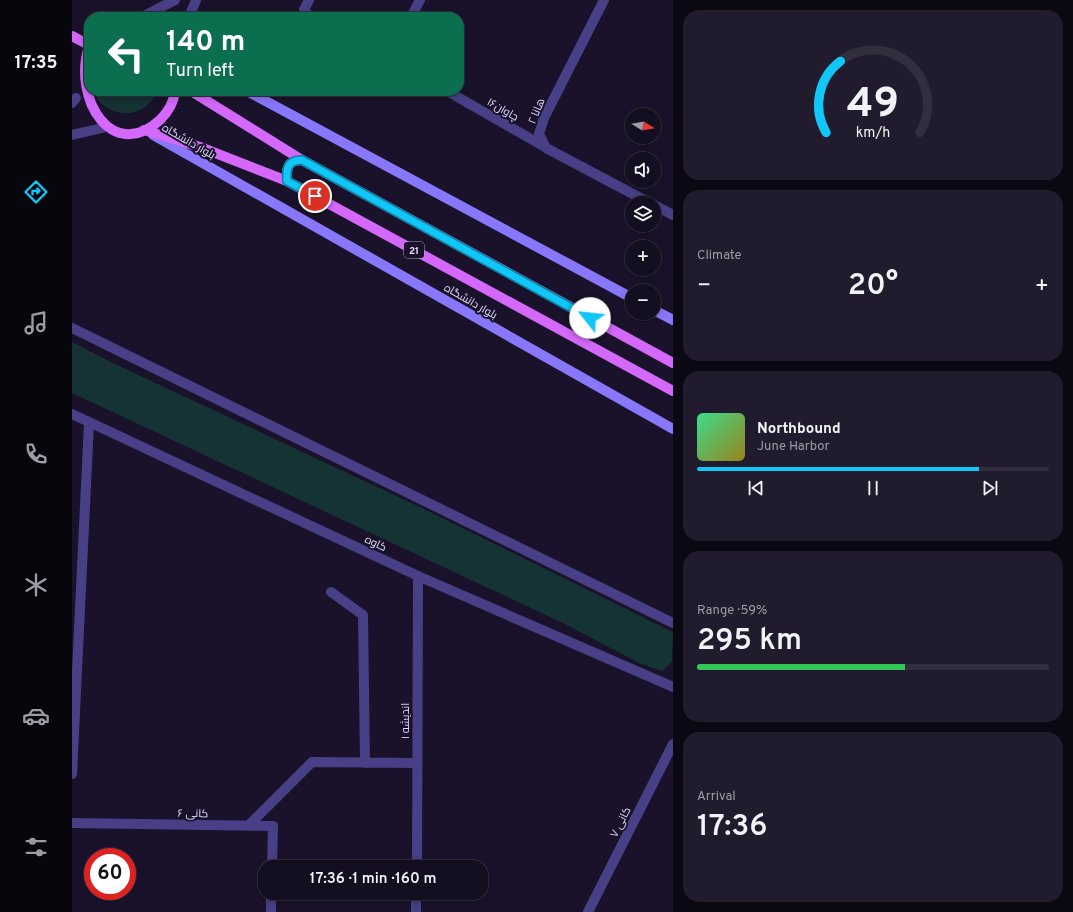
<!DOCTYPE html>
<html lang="en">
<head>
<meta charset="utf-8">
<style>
  :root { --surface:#130e20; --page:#201c2d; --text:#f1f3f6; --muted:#9d9ca5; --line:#322e3e; --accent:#10c7f7 }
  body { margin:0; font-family:Overpass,Cairo,sans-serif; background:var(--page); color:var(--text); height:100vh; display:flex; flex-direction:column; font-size:15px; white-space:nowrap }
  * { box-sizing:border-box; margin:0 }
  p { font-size:13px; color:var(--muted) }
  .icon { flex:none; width:22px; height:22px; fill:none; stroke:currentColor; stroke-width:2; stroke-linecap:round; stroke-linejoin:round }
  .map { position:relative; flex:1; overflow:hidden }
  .side { display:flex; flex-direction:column; gap:10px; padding:10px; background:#0a0812; width:400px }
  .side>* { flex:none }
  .top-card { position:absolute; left:12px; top:12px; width:380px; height:84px; border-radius:16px; box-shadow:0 2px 10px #0003,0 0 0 1px var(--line); background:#0b6e4f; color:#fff; overflow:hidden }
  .needle { width:26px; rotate:101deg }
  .buttons { position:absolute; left:553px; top:108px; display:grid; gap:8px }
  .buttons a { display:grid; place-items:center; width:36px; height:36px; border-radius:50%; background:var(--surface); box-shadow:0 2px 10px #0003,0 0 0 1px var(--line); font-size:20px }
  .speed { position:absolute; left:12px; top:848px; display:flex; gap:8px; font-size:20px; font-weight:700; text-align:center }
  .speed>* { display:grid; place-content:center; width:52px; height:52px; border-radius:50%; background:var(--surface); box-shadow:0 2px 10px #0003,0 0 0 1px var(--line); line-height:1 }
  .speed .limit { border:6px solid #d22; background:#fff; color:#111 }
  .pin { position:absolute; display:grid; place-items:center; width:34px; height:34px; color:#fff; margin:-17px; border:2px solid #fff; border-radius:50%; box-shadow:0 1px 4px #0007 }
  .me { position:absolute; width:44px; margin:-22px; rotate:299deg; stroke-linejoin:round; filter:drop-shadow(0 0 3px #0008) }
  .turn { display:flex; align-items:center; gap:14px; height:84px; padding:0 16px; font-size:18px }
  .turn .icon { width:52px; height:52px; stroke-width:2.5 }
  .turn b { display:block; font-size:28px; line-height:34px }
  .big { font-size:30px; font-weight:600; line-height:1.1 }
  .side .widget { flex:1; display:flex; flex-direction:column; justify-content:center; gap:6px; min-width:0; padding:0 14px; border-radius:16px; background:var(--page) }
  .side .dial { align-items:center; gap:0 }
  .dial svg { height:104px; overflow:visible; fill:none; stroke:var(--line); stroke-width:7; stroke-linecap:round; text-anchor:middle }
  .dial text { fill:var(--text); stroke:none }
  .song { display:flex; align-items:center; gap:12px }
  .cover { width:48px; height:48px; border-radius:6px; background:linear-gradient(135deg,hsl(150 70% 55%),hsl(50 70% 35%)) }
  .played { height:4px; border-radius:2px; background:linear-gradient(90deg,var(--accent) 80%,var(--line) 80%) }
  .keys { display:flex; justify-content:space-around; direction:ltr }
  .heat { display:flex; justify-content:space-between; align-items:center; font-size:22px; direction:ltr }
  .charge { height:6px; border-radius:3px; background:linear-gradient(90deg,#34c759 59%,var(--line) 0) }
  .trip { position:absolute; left:186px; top:860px; width:230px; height:40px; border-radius:16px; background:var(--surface); box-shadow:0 2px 10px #0003,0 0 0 1px var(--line); font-weight:600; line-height:40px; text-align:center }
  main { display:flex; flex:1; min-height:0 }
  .menu { display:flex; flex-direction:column; width:72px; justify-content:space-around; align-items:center; background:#08060d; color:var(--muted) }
  .menu .icon { width:28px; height:28px }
  .menu .selected { color:var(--accent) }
  .menu b { font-size:18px; color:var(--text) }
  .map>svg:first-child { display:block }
</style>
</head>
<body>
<main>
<nav class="menu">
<b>17:35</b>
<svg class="icon selected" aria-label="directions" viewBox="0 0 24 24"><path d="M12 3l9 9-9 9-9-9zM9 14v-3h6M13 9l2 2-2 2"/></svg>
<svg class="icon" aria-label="music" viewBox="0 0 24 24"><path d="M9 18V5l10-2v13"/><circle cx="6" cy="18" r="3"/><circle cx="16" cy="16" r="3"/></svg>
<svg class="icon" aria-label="phone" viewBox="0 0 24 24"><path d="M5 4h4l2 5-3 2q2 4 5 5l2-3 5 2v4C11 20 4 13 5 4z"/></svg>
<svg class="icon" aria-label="climate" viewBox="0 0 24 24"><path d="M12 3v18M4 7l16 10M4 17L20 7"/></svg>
<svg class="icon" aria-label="car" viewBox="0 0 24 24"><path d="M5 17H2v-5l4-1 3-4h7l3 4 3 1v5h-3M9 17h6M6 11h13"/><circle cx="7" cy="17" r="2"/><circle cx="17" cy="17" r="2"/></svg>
<svg class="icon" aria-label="filters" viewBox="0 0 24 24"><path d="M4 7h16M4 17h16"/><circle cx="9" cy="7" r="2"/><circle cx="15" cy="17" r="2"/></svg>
</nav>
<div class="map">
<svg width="601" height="912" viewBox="0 0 601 912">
  <rect width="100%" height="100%" fill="#19122a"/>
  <!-- green -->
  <path fill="#153234" d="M 20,91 L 85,91 C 73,122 34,119 20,91 Z
    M 0,342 L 41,363 L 350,508 L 601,632 L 600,662 L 590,671 L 567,663 L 495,625 L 0,393 Z"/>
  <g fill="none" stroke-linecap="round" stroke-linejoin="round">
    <!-- minor -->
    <path stroke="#493f87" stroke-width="10" d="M 237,0 L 232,10 L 238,17
      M 532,0 L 472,118 L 467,134 L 474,148 L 578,203
      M 70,17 L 103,0
      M 117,17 L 124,0
      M 339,17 L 348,0
      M 375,91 L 473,147
      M 582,205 L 601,215
      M 259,592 L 291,615 L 293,763
      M 0,774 L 17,423
      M 0,823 L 201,826 L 200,867
      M 176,826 L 240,762 L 345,763
      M 345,867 L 346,576
      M 199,912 L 199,893
      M 344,912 L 344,893
      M 516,912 L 601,744"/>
    <!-- tertiary -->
    <path stroke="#493f87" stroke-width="10" d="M 0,103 L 4,98
      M 0,135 L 30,128
      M 0,328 L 601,623
      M 0,414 L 346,576 L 601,687"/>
    <!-- secondary -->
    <path stroke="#8877fa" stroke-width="10" d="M 175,91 L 560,298
      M 81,135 L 601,429
      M 582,310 L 601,320"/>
    <!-- primary -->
    <path stroke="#d368fa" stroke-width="10" d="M 0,36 L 17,45
      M 17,46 C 0,100 41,163 88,120 C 96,112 102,102 103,91
      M 119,91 L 230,160 L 601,363
      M 72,130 L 128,147 L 215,181 L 601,391
      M 215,181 C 214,168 216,160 230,160"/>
  </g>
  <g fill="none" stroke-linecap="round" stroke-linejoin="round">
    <defs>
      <path id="route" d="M 243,196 L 215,181 C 214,168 216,160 230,160 L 518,318"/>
    </defs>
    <!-- route casing -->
    <use href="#route" stroke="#0a81a1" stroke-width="10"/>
    <!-- route -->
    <use href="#route" stroke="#10c7f7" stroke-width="7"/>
  </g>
  <g text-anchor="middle" stroke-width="4" stroke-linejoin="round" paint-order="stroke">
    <!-- shield labels -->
    <rect fill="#19122a" stroke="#a79fbe" stroke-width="1" x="332" y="242" width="20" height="16" rx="3"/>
    <g font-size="10" font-weight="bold" fill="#e4dcfe">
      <text x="342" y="254">21</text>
    </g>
    <!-- street labels -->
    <g font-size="11" fill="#e4dcfe" stroke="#19122a">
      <text transform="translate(431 109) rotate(30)" y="4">چاوان۱۶</text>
      <text transform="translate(464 111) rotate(-68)" y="4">هانا ۲</text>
      <text transform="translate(117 141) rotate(30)" y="4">بلوار دانشگاه</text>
      <text transform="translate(399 301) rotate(30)" y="4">بلوار دانشگاه</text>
      <text transform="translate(304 543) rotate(25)" y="4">کاوه</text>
      <text transform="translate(333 721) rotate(-90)" y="4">اندیشه ۱</text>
      <text transform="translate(121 813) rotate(1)" y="4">کانی ۶</text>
      <text transform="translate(548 822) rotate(-63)" y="4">کانی ۷</text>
    </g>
  </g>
</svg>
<div class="buttons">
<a><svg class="needle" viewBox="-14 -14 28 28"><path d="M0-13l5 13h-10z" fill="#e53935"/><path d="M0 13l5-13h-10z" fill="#9d9ca5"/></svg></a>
<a><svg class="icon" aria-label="sound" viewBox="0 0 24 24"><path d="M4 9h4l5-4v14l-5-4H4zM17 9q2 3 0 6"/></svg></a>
<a><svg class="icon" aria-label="layers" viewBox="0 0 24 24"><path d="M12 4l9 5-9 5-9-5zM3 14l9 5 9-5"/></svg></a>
<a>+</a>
<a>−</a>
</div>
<div class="speed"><div class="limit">60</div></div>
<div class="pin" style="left:243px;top:196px;background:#d93025"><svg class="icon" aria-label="arrive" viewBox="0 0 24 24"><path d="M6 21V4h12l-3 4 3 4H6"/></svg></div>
<svg class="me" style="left:518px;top:318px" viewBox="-20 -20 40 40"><circle r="19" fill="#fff"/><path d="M0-13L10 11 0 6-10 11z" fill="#10c7f7"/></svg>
<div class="trip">17:36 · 1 min · 160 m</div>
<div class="top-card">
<div class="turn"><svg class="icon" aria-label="left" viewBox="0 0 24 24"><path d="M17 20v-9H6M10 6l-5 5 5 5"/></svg><div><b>140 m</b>Turn left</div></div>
</div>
</div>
<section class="side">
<div class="widget dial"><svg viewBox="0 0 100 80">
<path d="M14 69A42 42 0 1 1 86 69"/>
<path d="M14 69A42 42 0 0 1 25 14" stroke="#10c7f7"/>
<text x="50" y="56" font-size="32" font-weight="700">49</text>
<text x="50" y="72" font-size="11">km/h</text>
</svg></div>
<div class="widget"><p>Climate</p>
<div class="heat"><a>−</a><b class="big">20°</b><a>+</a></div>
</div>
<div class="widget">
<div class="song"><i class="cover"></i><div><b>Northbound</b><p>June Harbor</p></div></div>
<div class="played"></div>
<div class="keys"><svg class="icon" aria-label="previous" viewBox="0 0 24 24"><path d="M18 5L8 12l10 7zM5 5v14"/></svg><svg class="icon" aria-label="pause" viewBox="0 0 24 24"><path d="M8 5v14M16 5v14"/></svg><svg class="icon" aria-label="next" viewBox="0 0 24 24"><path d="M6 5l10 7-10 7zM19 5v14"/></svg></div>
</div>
<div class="widget"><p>Range · 59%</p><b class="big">295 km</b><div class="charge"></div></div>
<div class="widget"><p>Arrival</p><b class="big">17:36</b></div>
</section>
</main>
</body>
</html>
